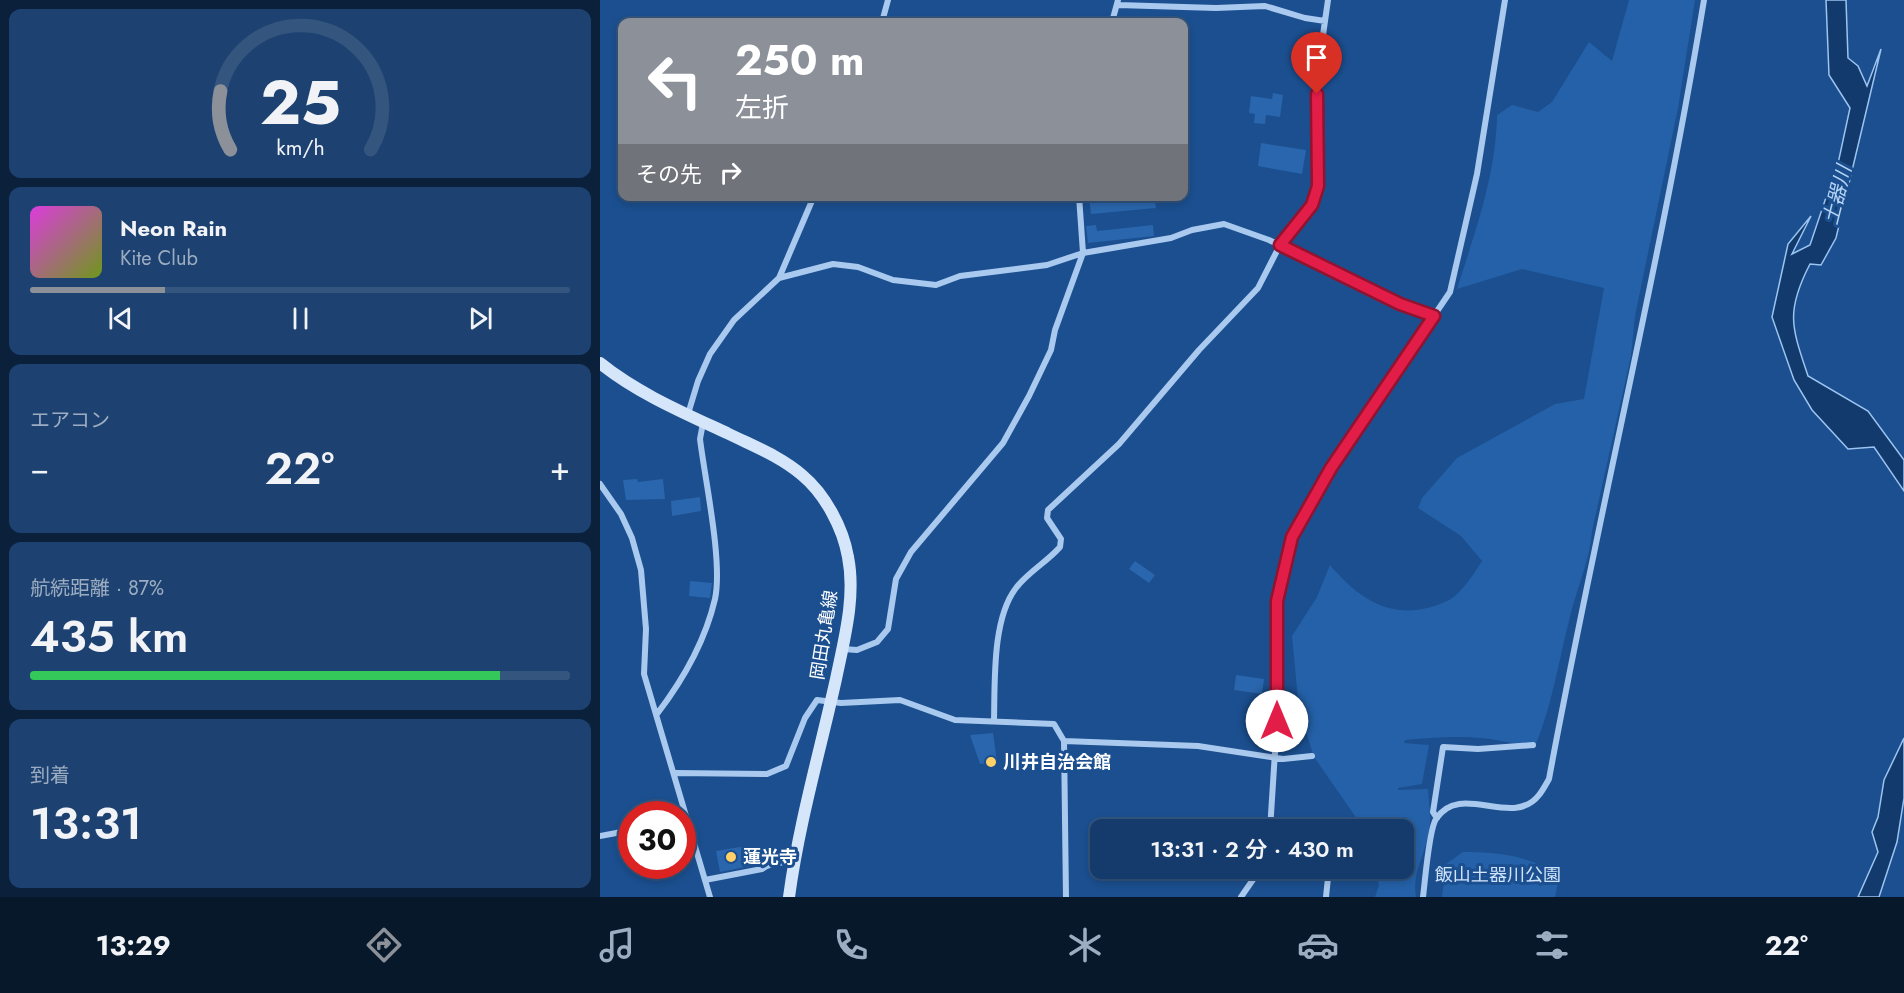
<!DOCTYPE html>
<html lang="ja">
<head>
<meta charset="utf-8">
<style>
  :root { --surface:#143b6b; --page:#1d4271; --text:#f1f3f6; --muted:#9dadc1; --line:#33557e; --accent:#8c9099 }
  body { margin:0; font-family:Jost,"Noto Sans JP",sans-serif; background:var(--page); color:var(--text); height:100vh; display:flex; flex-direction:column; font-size:22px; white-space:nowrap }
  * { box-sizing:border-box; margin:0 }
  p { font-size:20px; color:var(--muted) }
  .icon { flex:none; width:33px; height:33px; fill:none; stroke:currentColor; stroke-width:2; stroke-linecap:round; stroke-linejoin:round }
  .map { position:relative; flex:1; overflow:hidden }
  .panel { display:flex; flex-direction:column; gap:9px; padding:9px; background:#0b203b; width:600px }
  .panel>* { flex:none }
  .hud { position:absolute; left:18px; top:18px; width:570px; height:183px; border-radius:12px; box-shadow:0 3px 9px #0003,0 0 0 2px var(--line); background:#8c9099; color:#fff; overflow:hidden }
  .speed { position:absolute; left:18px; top:801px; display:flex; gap:12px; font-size:30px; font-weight:700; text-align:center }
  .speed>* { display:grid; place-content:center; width:78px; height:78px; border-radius:50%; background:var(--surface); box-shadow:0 3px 9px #0003,0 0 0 2px var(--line); line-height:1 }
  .speed .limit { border:9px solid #d22; background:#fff; color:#111 }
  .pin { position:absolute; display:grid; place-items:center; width:51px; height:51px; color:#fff; margin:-62px -26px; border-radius:50% 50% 50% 0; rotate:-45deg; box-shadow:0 0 6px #0007 }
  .pin .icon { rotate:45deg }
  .me { position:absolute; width:66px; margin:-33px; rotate:0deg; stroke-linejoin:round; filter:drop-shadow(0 0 4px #0008) }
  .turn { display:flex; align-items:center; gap:21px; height:126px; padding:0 18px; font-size:27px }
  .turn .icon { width:78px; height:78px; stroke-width:2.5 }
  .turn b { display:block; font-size:42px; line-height:51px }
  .then { display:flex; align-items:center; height:57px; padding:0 18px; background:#0003; gap:12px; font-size:22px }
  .big { font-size:45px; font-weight:600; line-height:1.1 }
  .panel .card { flex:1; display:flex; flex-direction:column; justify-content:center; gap:9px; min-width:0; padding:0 21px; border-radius:12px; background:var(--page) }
  .panel .dial { align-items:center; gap:0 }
  .dial svg { height:156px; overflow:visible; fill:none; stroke:var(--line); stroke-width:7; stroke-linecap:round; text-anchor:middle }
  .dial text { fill:var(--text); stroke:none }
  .song { display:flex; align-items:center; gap:18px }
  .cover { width:72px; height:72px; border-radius:9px; background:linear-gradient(135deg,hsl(300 70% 55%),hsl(80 70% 35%)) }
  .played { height:6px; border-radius:3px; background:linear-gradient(90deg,var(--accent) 25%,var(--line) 25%) }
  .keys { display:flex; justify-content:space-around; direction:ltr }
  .heat { display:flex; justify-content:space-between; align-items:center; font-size:33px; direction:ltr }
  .charge { height:9px; border-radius:4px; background:linear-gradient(90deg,#34c759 87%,var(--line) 0) }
  .trip { position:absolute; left:490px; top:819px; width:324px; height:60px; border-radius:12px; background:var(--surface); box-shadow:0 3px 9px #0003,0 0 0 2px var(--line); font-weight:600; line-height:60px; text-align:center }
  .menu { display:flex; height:96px; justify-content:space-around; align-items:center; background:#08182b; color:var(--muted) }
  .menu .icon { width:42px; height:42px }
  .menu .on { color:var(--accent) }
  .menu b { font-size:27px; color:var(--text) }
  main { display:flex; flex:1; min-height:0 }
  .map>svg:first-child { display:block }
</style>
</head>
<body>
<main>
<section class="panel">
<div class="card dial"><svg viewBox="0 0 100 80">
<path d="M14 69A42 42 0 1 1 86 69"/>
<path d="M14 69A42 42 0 0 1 9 39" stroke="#8c9099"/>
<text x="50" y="56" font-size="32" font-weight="700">25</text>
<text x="50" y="72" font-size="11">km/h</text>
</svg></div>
<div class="card">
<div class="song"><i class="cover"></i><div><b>Neon Rain</b><p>Kite Club</p></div></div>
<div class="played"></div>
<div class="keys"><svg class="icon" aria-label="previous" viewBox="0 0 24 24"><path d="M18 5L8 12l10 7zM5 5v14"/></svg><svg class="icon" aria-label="pause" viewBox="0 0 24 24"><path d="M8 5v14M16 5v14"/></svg><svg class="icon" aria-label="next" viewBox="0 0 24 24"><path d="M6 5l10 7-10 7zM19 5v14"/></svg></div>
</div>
<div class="card"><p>エアコン</p>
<div class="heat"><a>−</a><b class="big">22°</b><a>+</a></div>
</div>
<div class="card"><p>航続距離 · 87%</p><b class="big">435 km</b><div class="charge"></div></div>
<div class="card"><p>到着</p><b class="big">13:31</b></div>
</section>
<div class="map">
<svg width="1304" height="897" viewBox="0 0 1304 897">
  <rect width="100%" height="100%" fill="#1b4f8f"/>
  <!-- green -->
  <path fill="#2461a8" d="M 1029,0 L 1095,0 L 1078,108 L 1035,316 L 1031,356 L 992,531 C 990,557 981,578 974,602 C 960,651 954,702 934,749 C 883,734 857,736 805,740 L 804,743 L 829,745 L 822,784 L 798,788 L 798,790 L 828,789 C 829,805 832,821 828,837 C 823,858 812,874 816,897 L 775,897 L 779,885 L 775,869 L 804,868 L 804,830 L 764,829 L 714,757 L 699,710 L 692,636 L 717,597 L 730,565 C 763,604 799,624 849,600 C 861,594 875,572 882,561 L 861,536 L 818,508 L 822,498 L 857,458 L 955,404 L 984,399 L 1004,288 L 922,269 L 857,289 C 875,232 896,175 897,115 L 912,105 L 938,112 L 952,102 L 989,42 L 1012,61 Z
    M 863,852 C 898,852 932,855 959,878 L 955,897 L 842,897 L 846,864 Z"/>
  <!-- water -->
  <path fill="#123a6d" stroke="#9cc4f0" stroke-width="1.5" d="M 1226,0 L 1246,0 L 1248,58 L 1258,66 L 1267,86 L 1281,49 L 1236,238 L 1221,265 L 1210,264 C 1185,312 1192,328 1208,376 L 1268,411 L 1304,460 L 1304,491 L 1274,447 L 1248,449 L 1212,410 L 1194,380 L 1172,317 L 1188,244 L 1211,216 L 1192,254 L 1210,245 L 1239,159 L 1250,108 L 1229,75 Z
    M 1304,738 L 1304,798 L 1297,842 L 1279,897 L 1258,897 L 1278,852 L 1272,832 L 1278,817 L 1284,780 Z"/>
  <!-- building -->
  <path fill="#2a66ad" d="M 673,93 L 683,95 L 680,117 L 666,115 L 665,124 L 654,123 L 655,114 L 649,113 L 651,96 L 672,99 Z
    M 661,143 L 706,150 L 702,174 L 658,166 Z
    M 489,196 L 554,196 L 556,208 L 491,214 Z
    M 496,225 L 497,231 L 553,225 L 554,236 L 488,243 L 486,226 Z
    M 37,479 L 38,482 L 63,479 L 65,499 L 26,500 L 23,480 Z
    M 100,497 L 101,511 L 72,516 L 71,501 Z
    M 535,561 L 555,575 L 549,583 L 529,569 Z
    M 90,581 L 112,583 L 110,598 L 89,596 Z
    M 636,675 L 664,679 L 662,694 L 634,690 Z
    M 393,733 L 397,762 L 380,764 L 370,735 Z
    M 146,846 L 150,866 L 120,872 L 116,851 Z"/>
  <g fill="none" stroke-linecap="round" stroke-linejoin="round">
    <!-- minor -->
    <path stroke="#a9c9ee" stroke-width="6" d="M 518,5 L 616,8 L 665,6 L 705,18 L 725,21 L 728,0
      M 282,22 L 288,0
      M 512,22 L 518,0
      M 179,278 L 233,264 L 258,267 L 293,280 L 336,285 L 360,276 L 447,265 L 483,253 L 571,238 L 592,230 L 624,224 L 669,240 L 800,305 L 834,316
      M 88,414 L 98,381 L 110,354 L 134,320 L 179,278 L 214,196
      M 0,484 L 21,514 L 32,538 L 41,570 L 46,629 L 44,674 L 110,897
      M 243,649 L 257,650 L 277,642 L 288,629 L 296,579 L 311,552 L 403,443 L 429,396 L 451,350 L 455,330 L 483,253 L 479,196
      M 57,714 C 83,680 105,642 115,599 C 123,562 105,480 100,439 L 103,423
      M 394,720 C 395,682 392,619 416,588 C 428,572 447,562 460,547 L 461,539 L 447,518 L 448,510 L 519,444 L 599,350 L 658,288 L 680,245 L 712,205 L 718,186 L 717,77 L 725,21
      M 464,741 L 598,746 L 683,759 L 712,756
      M 76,773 L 167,774 L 186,766 L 205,718 L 217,700 L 241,703 L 300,700 L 355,720 L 454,724 L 464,741 L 466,897
      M 837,818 L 833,812 L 843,747 L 878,749 L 933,745
      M 671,828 L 680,830
      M 670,830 L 677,721 L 677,601 L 684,563 L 692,537 L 731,468 L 850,292 L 877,174 L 905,0
      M 0,836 L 32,830
      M 105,880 L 162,869 C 173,861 182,862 194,863
      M 641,897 L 661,868
      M 726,897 L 729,868
      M 823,897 C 825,882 829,829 836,819 C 860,781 913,829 939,795 C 943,790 946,784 949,779 C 997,519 1061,261 1104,0"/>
    <!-- secondary -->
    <path stroke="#d6e6fa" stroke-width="12" d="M 0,363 C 37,393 84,413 127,433 C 153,446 180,456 202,475 C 225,494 243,528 248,557 C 256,597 244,640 236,679 C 220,751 199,823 189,897"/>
  </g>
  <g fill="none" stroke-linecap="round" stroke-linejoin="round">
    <defs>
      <path id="route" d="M 677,721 L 677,601 L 692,537 L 731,468 L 834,316 L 800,304 L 680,245 L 712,205 L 718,186 L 717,94"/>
    </defs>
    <!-- route casing -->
    <use href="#route" stroke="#92132f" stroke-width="15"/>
    <!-- route -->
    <use href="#route" stroke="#e11d48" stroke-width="10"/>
  </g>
  <!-- markers -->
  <g fill="#ffd166" stroke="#1b4f8f" stroke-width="2">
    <circle cx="391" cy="762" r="6"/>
    <circle cx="131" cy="857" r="6"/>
  </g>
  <g text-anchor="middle" stroke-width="6" stroke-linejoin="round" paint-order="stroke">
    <!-- street labels -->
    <g font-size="18" fill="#fff" stroke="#1b4f8f">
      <text transform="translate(224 635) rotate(-81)" y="6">岡田丸亀線</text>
    </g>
    <!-- poi labels -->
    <g font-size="18" font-weight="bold" fill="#fff" stroke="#1b4f8f" text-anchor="start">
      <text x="403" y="768">川井自治会館</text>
      <text x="143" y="863">蓮光寺</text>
    </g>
    <!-- park labels -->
    <g font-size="18" fill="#cfe3fa" stroke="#1b4f8f">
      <text x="898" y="881">飯山土器川公園</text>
    </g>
    <!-- water labels -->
    <g font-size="20" font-style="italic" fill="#b5d3f5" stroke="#1b4f8f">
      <text transform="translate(1237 195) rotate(-76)" y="7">土器川</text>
    </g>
  </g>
</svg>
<div class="speed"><div class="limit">30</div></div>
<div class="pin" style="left:717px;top:94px;background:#d93025"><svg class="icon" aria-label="arrive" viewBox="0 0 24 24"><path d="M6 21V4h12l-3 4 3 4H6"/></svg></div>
<svg class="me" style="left:677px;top:721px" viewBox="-20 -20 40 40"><circle r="19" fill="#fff"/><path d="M0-13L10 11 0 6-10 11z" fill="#e11d48"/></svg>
<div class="trip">13:31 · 2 分 · 430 m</div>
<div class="hud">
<div class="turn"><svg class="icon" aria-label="left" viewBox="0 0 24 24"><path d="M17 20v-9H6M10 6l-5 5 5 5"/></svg><div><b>250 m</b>左折</div></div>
<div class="then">その先<svg class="icon" aria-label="right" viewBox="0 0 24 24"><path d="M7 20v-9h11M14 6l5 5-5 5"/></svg></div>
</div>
</div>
</main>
<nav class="menu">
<b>13:29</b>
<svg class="icon on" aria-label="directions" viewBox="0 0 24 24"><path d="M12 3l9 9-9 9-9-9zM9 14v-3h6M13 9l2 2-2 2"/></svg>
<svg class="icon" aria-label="music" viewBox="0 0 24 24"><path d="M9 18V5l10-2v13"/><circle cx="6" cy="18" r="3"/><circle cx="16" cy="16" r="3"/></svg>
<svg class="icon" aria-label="phone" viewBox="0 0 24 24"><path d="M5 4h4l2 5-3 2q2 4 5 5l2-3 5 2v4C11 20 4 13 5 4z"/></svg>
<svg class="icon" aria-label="climate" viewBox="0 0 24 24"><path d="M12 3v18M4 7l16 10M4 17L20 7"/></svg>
<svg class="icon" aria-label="car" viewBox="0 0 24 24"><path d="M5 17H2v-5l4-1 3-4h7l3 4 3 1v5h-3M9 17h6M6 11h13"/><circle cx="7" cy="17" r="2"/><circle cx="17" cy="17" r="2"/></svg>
<svg class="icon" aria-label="filters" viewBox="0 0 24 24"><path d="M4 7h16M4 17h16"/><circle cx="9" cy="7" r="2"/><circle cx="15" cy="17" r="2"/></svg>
<b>22°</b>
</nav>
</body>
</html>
